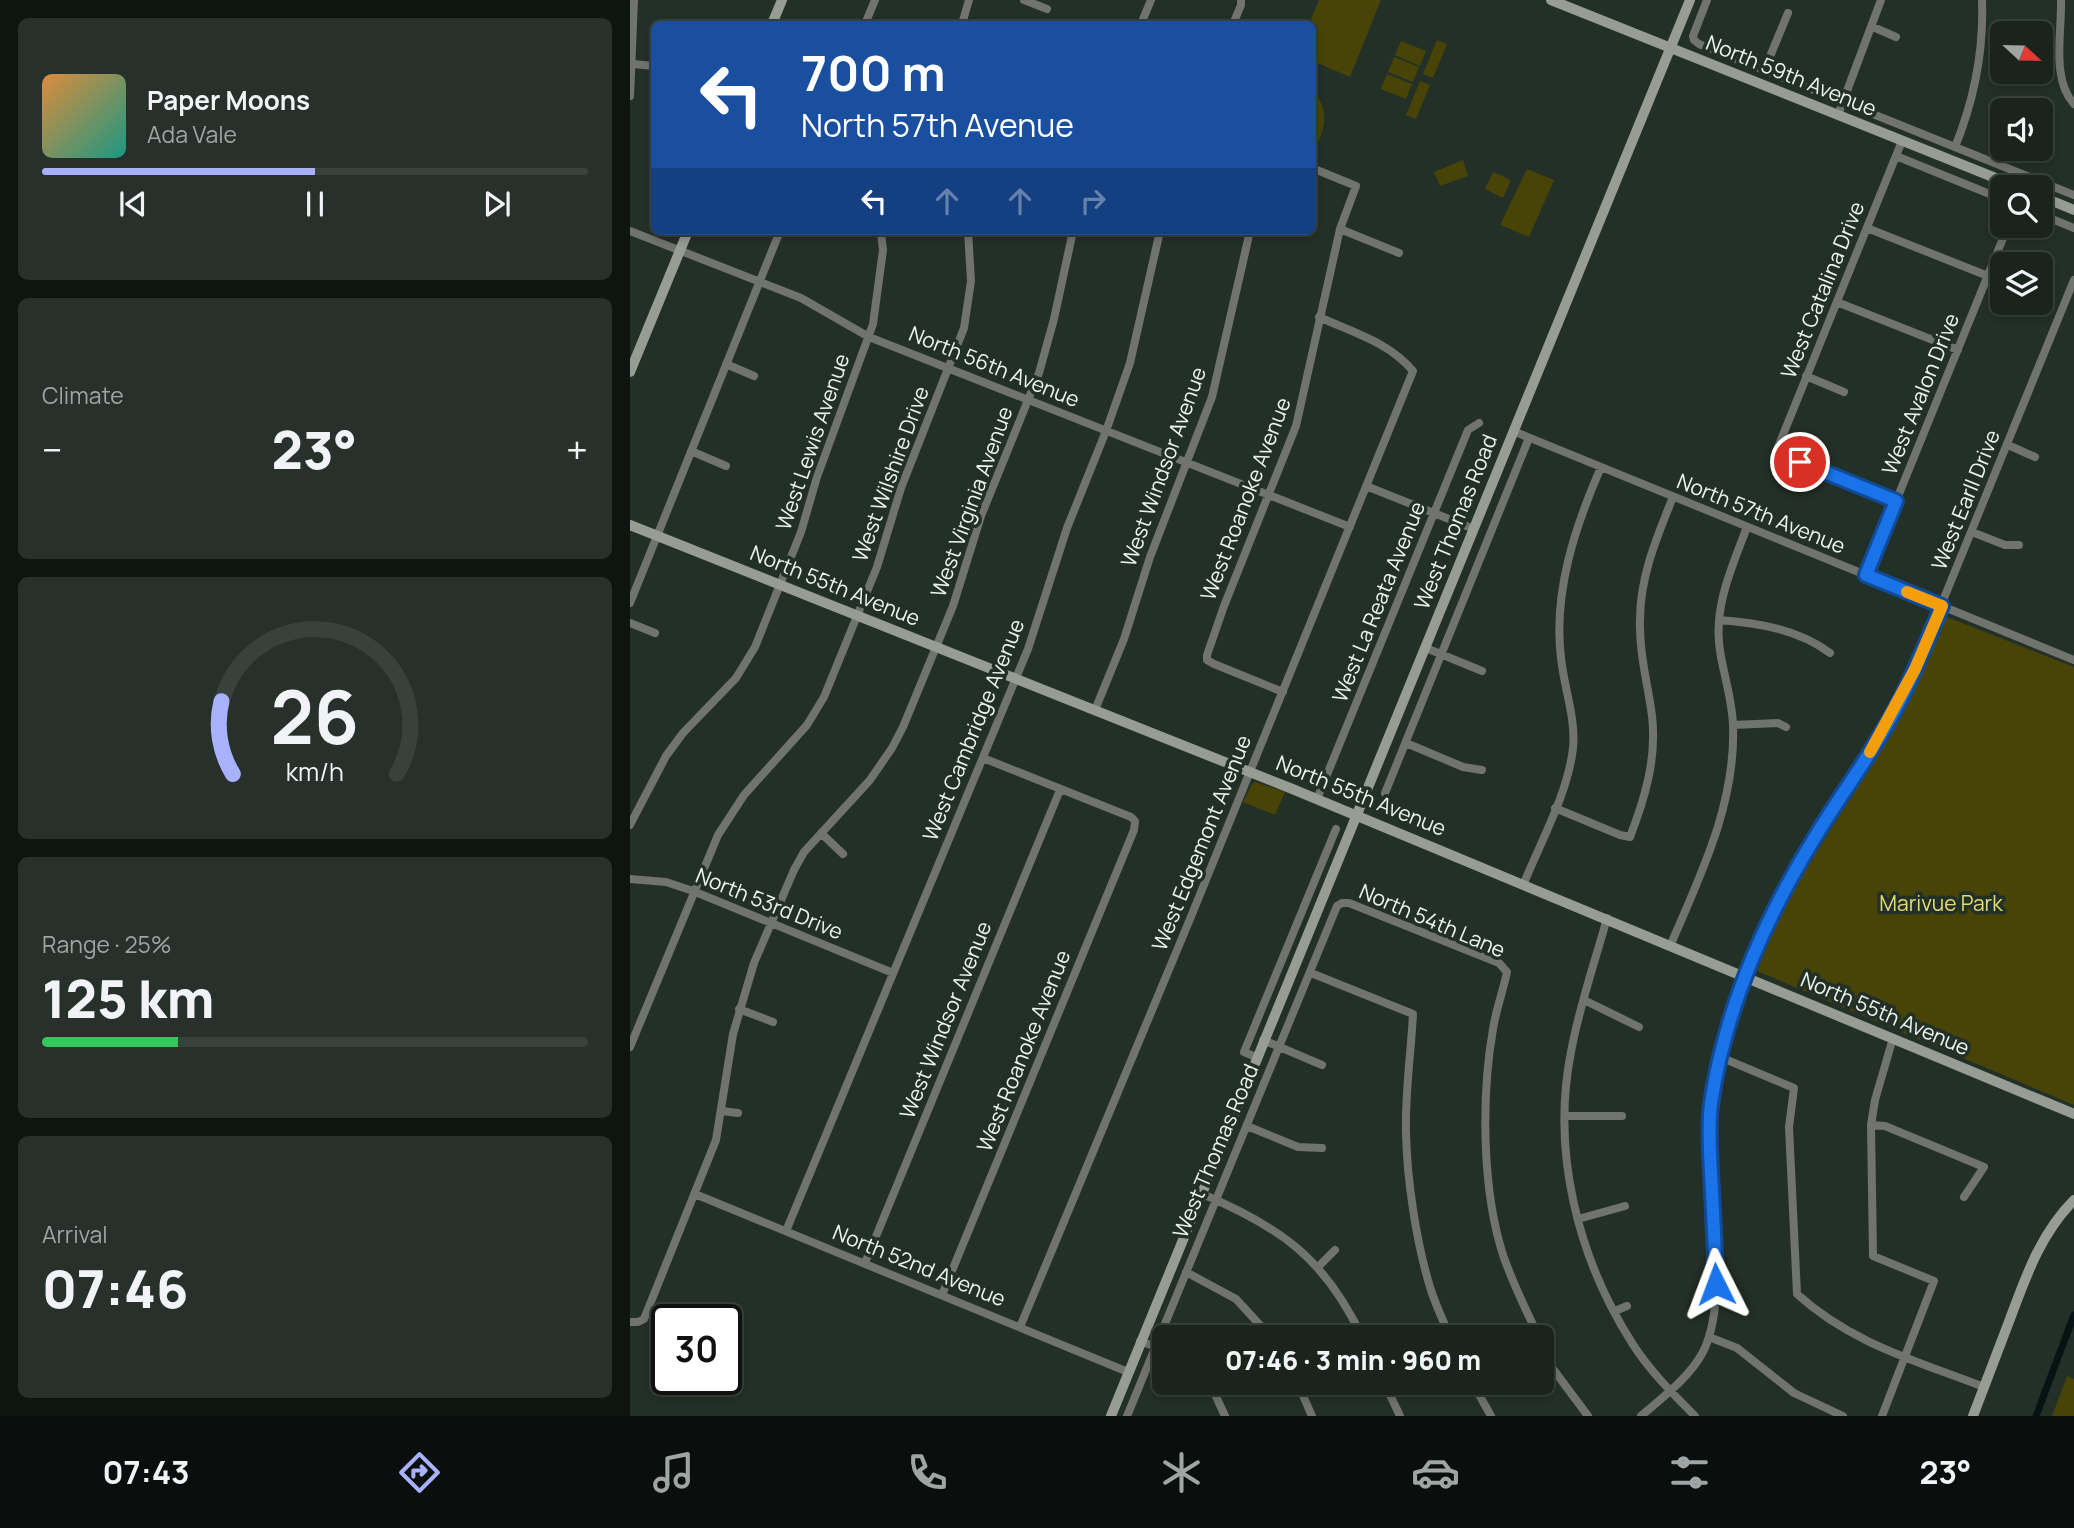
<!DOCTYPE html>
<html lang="en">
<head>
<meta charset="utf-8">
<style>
  :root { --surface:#1a241d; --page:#27302a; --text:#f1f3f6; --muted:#9fa4a4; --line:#38413b; --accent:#a7b1fc }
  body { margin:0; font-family:Manrope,sans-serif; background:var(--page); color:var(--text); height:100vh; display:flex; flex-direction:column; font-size:26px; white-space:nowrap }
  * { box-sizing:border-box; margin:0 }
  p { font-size:23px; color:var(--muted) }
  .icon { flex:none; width:38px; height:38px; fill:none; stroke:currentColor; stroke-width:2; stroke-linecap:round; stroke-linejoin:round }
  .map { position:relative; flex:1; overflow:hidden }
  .panel { display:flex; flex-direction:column; gap:18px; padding:18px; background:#0e1410; width:630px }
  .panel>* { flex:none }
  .banner { position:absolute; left:21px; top:21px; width:665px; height:214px; border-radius:10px; box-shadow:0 4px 10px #0003,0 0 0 2px var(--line); background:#1a4fa0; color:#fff; overflow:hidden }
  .needle { width:46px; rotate:112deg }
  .buttons { position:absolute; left:1360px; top:21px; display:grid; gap:14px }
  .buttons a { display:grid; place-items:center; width:63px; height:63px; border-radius:10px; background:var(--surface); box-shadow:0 4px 10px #0003,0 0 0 2px var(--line); font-size:35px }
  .speed { position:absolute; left:21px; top:1304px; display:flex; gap:14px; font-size:35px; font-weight:700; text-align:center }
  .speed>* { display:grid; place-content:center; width:91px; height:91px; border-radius:50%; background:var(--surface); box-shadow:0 4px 10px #0003,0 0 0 2px var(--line); line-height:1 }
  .speed .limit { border:4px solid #111; border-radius:10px; background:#fff; color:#111 }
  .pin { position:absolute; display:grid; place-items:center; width:60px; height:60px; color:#fff; margin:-30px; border:4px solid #fff; border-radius:50%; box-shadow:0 2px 7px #0007 }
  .me { position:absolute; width:77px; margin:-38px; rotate:357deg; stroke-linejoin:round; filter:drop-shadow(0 0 5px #0008) }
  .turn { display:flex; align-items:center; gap:24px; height:147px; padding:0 35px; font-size:32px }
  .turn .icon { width:91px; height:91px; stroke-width:2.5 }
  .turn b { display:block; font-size:49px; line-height:60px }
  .lanes { display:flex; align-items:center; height:66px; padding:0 35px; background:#0003; justify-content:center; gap:35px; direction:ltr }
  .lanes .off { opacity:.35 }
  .big { font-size:52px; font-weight:800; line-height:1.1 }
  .panel .widget { flex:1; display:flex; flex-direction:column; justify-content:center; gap:10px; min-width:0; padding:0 24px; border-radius:10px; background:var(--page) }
  .panel .dial { align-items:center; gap:0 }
  .dial svg { height:182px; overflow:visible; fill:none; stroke:var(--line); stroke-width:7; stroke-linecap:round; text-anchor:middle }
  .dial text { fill:var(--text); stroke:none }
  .song { display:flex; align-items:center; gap:21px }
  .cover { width:84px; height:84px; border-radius:10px; background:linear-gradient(135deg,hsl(30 70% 55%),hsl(170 70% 35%)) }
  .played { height:7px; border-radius:4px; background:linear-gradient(90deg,var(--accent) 50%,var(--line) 50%) }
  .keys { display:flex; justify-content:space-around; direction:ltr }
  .heat { display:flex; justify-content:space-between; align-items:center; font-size:38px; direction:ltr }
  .charge { height:10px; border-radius:5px; background:linear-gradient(90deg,#34c759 25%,var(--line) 0) }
  .trip { position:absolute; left:522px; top:1325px; width:402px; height:70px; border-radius:10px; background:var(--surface); box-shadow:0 4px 10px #0003,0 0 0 2px var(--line); font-weight:800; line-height:70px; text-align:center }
  .tab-bar { display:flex; height:112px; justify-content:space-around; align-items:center; background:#0a0e0c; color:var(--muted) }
  .tab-bar .icon { width:49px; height:49px }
  .tab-bar .active { color:var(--accent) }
  .tab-bar b { font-size:32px; color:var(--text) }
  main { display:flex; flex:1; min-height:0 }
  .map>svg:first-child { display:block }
</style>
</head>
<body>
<main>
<section class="panel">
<div class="widget">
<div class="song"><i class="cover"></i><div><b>Paper Moons</b><p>Ada Vale</p></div></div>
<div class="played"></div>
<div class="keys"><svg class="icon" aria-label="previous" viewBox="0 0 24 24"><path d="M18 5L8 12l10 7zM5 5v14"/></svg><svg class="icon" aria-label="pause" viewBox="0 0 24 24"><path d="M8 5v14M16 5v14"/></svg><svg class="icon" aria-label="next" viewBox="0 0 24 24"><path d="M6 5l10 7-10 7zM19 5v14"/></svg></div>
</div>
<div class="widget"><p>Climate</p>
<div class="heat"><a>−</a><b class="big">23°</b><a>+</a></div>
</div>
<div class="widget dial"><svg viewBox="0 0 100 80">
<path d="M14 69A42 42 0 1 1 86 69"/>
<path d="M14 69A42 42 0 0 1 9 37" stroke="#a7b1fc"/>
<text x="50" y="56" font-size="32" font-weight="700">26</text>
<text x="50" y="72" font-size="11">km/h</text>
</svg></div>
<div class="widget"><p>Range · 25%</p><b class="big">125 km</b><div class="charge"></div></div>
<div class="widget"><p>Arrival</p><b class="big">07:46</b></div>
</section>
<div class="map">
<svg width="1444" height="1416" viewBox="0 0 1444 1416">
  <rect width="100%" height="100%" fill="#233027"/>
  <!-- green -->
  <path fill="#484307" d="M 689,0 L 751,0 L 720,77 L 683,61 L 682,24 L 679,24 Z
    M 807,40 L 817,44 L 803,78 L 793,74 Z
    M 771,41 L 796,51 L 790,66 L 765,55 Z
    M 764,57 L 789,67 L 783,82 L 758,72 Z
    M 757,74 L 782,84 L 776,99 L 751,89 Z
    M 790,81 L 800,85 L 786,119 L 776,115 Z
    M 682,89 C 701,111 695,128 684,152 Z
    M 833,160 L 838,176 L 810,186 L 804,172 Z
    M 897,169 L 924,180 L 899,237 L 870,225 Z
    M 863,172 L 881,180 L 873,198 L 855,189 Z
    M 1317,617 L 1444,667 L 1444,1105 L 1127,971 L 1140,937 L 1173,873 L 1245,759 L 1280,697 L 1312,622 Z
    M 625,782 L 655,792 L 645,815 L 613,802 L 622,784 Z
    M 1437,1376 L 1444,1379 L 1444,1416 L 1422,1416 Z"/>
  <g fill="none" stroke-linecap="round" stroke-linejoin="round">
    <!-- canal -->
    <path stroke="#061315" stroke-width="7" d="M 1406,1416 L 1444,1315"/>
    <!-- street -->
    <path stroke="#71746e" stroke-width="8" d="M 394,0 L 417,9
      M 1077,0 L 1063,36 L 1064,40 L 1069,44 L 1444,195
      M 1431,0 C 1432,32 1421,79 1444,104
      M 235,24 L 245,0
      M 332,24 L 339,0
      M 511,24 L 521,0
      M 603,24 L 611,5 L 611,0
      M 1243,27 L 1266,37
      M 3,64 L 24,66
      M 1134,71 L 1158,13
      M 0,96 L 4,0
      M 1208,115 L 1251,0
      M 1325,147 C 1344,100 1354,52 1352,0
      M 1266,156 L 1372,199
      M 1410,214 L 1444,228
      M 1237,228 L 1358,276
      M 710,229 L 769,253
      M 0,231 L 171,298 L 239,337 L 720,527
      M 1207,302 L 1328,350
      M 96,364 L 124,376
      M 1176,376 L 1214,392
      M 883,431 L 1444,660
      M 1378,445 L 1405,457
      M 61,451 L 96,466
      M 736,486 L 844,529
      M 1266,501 L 1146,452 L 1272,141
      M 1342,532 L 1375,545 L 1389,545
      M 1236,575 L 1378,226
      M 0,603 L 150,231
      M 1089,620 C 1128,623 1168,629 1200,653
      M 0,623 L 25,633
      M 796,648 L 852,671
      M 653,692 L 584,664 L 577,660 L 577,655 L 594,606 L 666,426 L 710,229 L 726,186 L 682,168
      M 465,710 L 494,639 L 520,557 L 582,397 L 620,231
      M 1103,725 L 1148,723 L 1156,727
      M 776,743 L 833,767 L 852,770
      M 755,793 L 899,438
      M 687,799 L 838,430 L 849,423
      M 925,808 L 990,835 L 1000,837 C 1015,798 1027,758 1022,716 C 1018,684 1009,654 1010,620 C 1010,576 1027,537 1043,497
      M 0,825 L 36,756 L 53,733 L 106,678 L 125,647 L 171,532 L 187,477 L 243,324 L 253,250 L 251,233 L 236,231
      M 191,833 L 213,854
      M 0,879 L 36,882 L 63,891 L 263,973
      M 894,883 C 911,841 938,793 943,748 C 946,718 934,688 931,658 C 923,592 945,527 971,467
      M 977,918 C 965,962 949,1007 941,1052 C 921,1152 948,1258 1002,1343 C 1019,1370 1043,1394 1065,1416
      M 1041,944 C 1071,874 1106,803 1103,725 C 1102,699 1094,676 1090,651 C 1083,607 1102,567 1117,527
      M 681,973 L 783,1014 C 781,1053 775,1092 776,1132 C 777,1180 786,1241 800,1287 C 805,1304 813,1320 820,1337
      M 954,1000 L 1009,1027
      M 109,1009 L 143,1022
      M 633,1040 L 692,1065
      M 0,1047 L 88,835 L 114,795 L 177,725 L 194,697 L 247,567 L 271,488 L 334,328 L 341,281 L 338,231
      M 626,1057 L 614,1052 L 706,829
      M 1090,1057 L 1164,1088 L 1159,1127 L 1167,1294 C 1222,1344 1287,1361 1354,1387
      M 92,1111 L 108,1113
      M 935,1116 L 992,1116
      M 1241,1125 L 1255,1126 L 1354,1167 L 1334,1197
      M 617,1126 L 668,1147 L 692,1148
      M 570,1193 C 649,1226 695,1258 732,1337
      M 65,1194 L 498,1372
      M 948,1219 L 995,1206
      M 156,1231 L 398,649 L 437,528 L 476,431 L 500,363 L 530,231
      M 235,1263 L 430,790
      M 688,1267 L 705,1250
      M 556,1272 L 606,1299 L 641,1337
      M 312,1295 L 504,830 L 505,821 L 501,817 L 353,758
      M 985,1311 L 997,1306
      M 0,1322 L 8,1322 L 14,1319 L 86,1140 L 103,1034 L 124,963 L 164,870 L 174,852 L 240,780 L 262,748 L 273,727 L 323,606 L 351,516 L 409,373 L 424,319 L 443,231
      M 390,1327 L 560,919 L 783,371 C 759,342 722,332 689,317
      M 1079,1337 L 1107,1348 L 1164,1393 L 1213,1416
      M 510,1341 L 534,1350
      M 912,1344 L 923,1369 L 958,1416
      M 577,1382 L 584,1392 L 595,1416
      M 667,1382 L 682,1416
      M 754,1382 L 770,1416
      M 842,1382 L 861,1416
      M 497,1416 L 707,906 L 712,903 L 719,903 L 869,963 L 877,972 C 873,991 866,1010 863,1029 C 851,1098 852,1192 874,1258 C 884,1285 896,1311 909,1337
      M 1011,1416 C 1033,1397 1059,1378 1073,1352 C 1098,1303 1082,1204 1080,1148 C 1079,1118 1083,1088 1090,1059 C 1109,978 1144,902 1188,832 C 1209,798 1234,765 1254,730 C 1265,710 1275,689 1285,669 L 1444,280
      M 1252,1416 L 1304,1281 L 1243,1256 L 1241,1125 L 1245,1100 L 1263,1038"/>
    <!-- secondary -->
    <path stroke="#989d93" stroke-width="10" d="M 921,0 L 1388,187
      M 142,24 L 152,0
      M 1410,196 L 1444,210
      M 0,372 L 58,231
      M 0,525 L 660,788 L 1444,1114
      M 481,1416 L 1060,0
      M 1343,1416 C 1355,1384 1368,1351 1380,1319 C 1396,1276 1411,1233 1444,1200"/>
  </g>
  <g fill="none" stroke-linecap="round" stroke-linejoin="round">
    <defs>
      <path id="route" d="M 1086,1284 C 1085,1247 1083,1210 1081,1173 C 1080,1150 1078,1126 1081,1104 C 1095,1008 1136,916 1187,834 C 1208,799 1233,766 1253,731 C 1277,692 1294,648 1312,606 L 1236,575 L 1266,501 L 1170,462"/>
    </defs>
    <!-- route casing -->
    <use href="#route" stroke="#114b97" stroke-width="18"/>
    <!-- route -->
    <use href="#route" stroke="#1a73e8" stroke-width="12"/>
    <!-- slow -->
    <path stroke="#f59e0b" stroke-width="12" d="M 1240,752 L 1285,669 L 1312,606 L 1277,592"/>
  </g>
  <g text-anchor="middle" stroke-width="7" stroke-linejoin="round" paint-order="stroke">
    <!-- street labels -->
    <g font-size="21" fill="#ecf4ee" stroke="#233027">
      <text transform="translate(1161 76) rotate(22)" y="7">North 59th Avenue</text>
      <text transform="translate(1193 290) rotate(-68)" y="7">West Catalina Drive</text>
      <text transform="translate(364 367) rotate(22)" y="7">North 56th Avenue</text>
      <text transform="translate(1291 394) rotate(-68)" y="7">West Avalon Drive</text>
      <text transform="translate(183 442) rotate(-71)" y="7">West Lewis Avenue</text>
      <text transform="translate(534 467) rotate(-70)" y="7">West Windsor Avenue</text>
      <text transform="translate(261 474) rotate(-70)" y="7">West Wilshire Drive</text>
      <text transform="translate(616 499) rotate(-69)" y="7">West Roanoke Avenue</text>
      <text transform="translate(1336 500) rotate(-68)" y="7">West Earll Drive</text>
      <text transform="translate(342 502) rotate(-70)" y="7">West Virginia Avenue</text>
      <text transform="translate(1131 514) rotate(22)" y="7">North 57th Avenue</text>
      <text transform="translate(826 522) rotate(-68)" y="7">West Thomas Road</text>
      <text transform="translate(205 586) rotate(22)" y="7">North 55th Avenue</text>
      <text transform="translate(749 602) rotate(-68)" y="7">West La Reata Avenue</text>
      <text transform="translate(344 730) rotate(-68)" y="7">West Cambridge Avenue</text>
      <text transform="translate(731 796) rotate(22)" y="7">North 55th Avenue</text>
      <text transform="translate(572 843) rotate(-68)" y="7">West Edgemont Avenue</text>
      <text transform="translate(139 904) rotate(22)" y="7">North 53rd Drive</text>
      <text transform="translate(802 921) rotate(23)" y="7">North 54th Lane</text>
      <text transform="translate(1255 1014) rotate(23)" y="7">North 55th Avenue</text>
      <text transform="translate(316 1020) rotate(-68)" y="7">West Windsor Avenue</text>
      <text transform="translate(394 1051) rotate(-68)" y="7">West Roanoke Avenue</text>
      <text transform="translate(586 1151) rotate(-67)" y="7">West Thomas Road</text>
      <text transform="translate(289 1266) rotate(22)" y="7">North 52nd Avenue</text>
    </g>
    <!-- park labels -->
    <g font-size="21" fill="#e4db71" stroke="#233027">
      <text x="1311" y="911">Marivue Park</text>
    </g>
  </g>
</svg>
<div class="buttons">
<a><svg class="needle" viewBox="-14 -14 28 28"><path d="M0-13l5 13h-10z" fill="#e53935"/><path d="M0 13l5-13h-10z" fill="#9fa4a4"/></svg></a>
<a><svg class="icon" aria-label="sound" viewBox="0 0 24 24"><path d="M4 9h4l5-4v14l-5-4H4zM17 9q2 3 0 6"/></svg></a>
<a><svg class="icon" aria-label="search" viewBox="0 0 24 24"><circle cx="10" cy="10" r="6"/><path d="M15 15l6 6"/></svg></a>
<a><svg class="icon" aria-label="layers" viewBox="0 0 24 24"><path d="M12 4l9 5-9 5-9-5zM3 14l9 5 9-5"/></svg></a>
</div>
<div class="speed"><div class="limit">30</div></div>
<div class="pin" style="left:1170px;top:462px;background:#d93025"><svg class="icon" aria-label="arrive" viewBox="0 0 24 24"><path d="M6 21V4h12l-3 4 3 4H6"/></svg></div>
<svg class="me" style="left:1086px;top:1284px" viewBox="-20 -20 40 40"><path d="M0-17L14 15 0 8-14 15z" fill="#1a73e8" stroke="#fff" stroke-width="4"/></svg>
<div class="trip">07:46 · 3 min · 960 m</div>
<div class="banner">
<div class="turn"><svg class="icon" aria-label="left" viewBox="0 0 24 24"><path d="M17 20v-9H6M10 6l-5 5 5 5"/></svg><div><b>700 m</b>North 57th Avenue</div></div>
<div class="lanes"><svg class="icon" aria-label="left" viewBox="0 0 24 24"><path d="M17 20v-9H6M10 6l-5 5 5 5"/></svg><svg class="icon off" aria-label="ahead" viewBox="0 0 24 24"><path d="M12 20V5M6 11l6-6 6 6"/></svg><svg class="icon off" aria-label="ahead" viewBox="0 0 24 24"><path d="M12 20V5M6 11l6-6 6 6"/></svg><svg class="icon off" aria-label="right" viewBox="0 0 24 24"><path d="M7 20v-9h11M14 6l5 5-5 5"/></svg></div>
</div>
</div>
</main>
<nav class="tab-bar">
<b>07:43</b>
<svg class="icon active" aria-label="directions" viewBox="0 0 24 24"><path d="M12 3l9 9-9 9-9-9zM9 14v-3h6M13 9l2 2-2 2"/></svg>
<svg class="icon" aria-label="music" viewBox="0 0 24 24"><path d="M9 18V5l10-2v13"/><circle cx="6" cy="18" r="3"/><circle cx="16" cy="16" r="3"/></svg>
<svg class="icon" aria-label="phone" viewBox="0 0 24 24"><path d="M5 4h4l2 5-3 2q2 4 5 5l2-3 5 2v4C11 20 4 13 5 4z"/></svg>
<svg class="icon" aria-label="climate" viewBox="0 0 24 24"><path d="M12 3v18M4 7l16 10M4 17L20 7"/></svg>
<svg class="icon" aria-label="car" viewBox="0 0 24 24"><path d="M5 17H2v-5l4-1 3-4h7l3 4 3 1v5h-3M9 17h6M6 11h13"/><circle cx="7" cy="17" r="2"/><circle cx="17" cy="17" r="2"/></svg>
<svg class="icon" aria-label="filters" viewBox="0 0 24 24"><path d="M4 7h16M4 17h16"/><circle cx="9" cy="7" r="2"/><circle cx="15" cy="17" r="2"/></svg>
<b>23°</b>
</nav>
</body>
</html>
